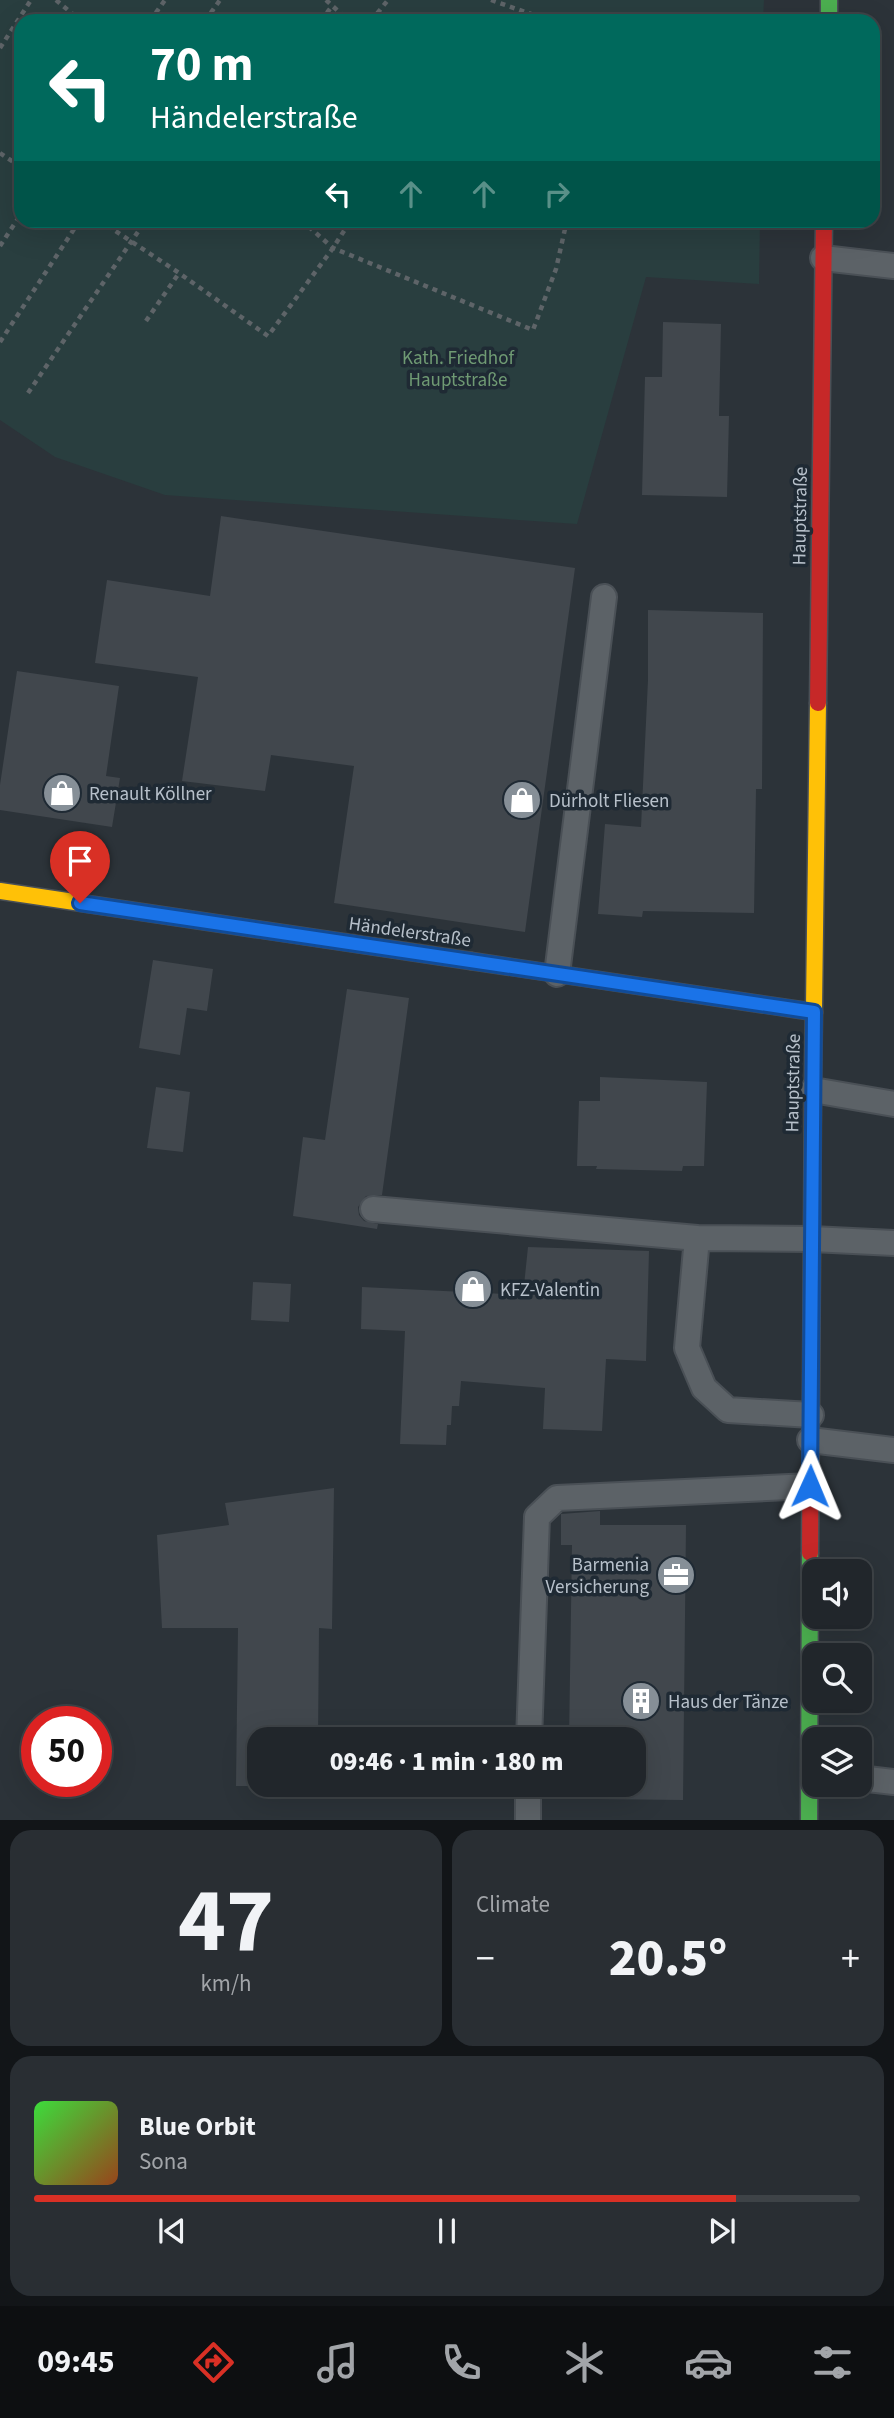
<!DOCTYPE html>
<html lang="en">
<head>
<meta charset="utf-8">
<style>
  :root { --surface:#21262b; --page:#292e33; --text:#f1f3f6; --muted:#a2a5a9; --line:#3e4347; --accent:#d93025 }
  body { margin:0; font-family:"Source Sans 3",sans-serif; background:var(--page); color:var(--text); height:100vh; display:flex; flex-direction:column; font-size:26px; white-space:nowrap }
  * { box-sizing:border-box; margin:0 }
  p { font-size:23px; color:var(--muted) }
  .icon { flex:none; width:38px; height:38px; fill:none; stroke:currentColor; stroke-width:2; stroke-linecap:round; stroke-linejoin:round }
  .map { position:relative; height:1820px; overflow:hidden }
  .panel { display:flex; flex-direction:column; gap:10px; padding:10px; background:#121518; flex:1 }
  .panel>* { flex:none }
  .top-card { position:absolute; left:14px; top:14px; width:866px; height:214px; border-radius:21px; box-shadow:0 7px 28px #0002,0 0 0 2px var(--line); background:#00695c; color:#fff; overflow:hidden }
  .buttons { position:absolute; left:802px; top:1559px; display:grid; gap:14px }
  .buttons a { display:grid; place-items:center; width:70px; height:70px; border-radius:14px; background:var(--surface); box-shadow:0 7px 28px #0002,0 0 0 2px var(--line); font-size:35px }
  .speed { position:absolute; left:21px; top:1706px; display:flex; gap:14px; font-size:35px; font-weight:700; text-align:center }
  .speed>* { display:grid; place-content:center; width:91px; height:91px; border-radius:50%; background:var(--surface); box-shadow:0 7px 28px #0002,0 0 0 2px var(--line); line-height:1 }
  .speed .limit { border:10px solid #d22; background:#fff; color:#111 }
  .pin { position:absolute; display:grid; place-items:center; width:60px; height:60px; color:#fff; margin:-72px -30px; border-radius:50% 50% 50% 0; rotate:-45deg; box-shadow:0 0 7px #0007 }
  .pin .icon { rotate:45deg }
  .me { position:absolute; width:77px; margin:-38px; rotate:1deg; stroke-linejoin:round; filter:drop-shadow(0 0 5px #0008) }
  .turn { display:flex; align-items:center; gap:24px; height:147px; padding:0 21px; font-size:32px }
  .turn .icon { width:91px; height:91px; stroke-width:2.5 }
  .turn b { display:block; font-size:49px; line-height:60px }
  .lanes { display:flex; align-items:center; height:66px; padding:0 21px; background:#0003; justify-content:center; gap:35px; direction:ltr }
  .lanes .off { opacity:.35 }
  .big { font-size:52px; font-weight:800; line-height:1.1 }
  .panel .widget { flex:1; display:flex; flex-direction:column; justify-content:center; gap:10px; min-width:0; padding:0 24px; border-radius:21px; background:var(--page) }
  .panel .dial { align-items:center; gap:0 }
  .dial b { font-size:91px; line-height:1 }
  .song { display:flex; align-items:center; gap:21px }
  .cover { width:84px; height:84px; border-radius:10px; background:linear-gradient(135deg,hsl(120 70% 55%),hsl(20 70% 35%)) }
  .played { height:7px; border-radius:4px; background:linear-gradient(90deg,var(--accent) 85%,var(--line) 85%) }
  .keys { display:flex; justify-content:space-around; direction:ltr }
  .heat { display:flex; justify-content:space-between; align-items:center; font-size:38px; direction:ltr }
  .panel .tiles { flex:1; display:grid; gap:10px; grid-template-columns:1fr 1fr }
  .widget:last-child { grid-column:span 2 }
  .trip { position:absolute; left:247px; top:1727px; width:399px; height:70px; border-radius:21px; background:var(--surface); box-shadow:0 7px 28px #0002,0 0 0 2px var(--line); font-weight:800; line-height:70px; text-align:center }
  .menu { display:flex; height:112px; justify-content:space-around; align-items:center; background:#0d0f11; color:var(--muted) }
  .menu .icon { width:49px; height:49px }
  .menu .active { color:var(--accent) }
  .menu b { font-size:32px; color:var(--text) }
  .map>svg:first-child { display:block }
</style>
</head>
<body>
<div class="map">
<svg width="894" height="1820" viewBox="0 0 894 1820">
  <rect width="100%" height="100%" fill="#2c3339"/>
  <!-- green -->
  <path fill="#293e3f" d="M 0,0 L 764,0 L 763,21 L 21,21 L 21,220 L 760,221 L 759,284 L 646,277 L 577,524 L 165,495 L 55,457 L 0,420 Z"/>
  <!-- building -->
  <path fill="#41474d" d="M 663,322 L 721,324 L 719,416 L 729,416 L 727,497 L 642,495 L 645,377 L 662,377 Z
    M 221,516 L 575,568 L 525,932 L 334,903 L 354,766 L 271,755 L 265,791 L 182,781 L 198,677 L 95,663 L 107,580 L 210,596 Z
    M 648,610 L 763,613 L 762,789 L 756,789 L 754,913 L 643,911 L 642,917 L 598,914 L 605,824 L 641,827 L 648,680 Z
    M 17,671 L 119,686 L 106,776 L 120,778 L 112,827 L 0,810 L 0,785 Z
    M 153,960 L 213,969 L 207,1011 L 187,1008 L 180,1055 L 139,1048 Z
    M 347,989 L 409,998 L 382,1195 L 366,1196 L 358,1207 L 359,1215 L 364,1221 L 378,1224 L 377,1229 L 293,1216 L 303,1137 L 325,1140 Z
    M 600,1077 L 707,1082 L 704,1166 L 683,1166 L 682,1171 L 596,1169 L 597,1166 L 577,1166 L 579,1101 L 600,1101 Z
    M 156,1087 L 190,1092 L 183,1152 L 147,1148 Z
    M 528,1247 L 649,1251 L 646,1361 L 606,1359 L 602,1431 L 543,1429 L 545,1388 L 461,1381 L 459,1406 L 452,1406 L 451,1425 L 447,1425 L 446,1445 L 400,1444 L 405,1331 L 361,1329 L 362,1287 L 523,1295 Z
    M 253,1282 L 291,1284 L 289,1322 L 251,1320 Z
    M 334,1488 L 332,1629 L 319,1628 L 318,1740 L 259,1740 L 259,1785 L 317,1786 L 236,1786 L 238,1628 L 162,1628 L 157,1535 L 229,1525 L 225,1503 Z
    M 600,1511 L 600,1525 L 686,1525 L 683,1800 L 596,1799 L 597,1785 L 634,1785 L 634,1740 L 569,1740 L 572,1545 L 561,1545 L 561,1514 Z"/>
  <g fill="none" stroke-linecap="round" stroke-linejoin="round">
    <defs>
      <path id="lane" d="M 823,258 L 894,266
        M 557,974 L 604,597
        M 813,1090 L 894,1104
        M 373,1209 L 697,1238
        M 811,1415 L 728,1410 L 704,1388 L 687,1348 L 697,1238 L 812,1239 L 894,1243
        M 810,1440 L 894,1450
        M 529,1740 L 537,1517 L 557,1498 L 810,1486
        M 859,1778 L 894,1782
        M 528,1820 L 528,1785"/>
      <path id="fast" d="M 829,0 L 829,21
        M 809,1820 L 810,1553"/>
      <path id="slow" d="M 0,891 L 471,961
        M 813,1083 L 818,703"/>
      <path id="jam" d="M 818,703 L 824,220
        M 471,961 L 814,1012
        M 810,1553 L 813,1083"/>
    </defs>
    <!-- lane casing -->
    <use href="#lane" stroke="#4a5056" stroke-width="28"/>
    <!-- fast casing -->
    <use href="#fast" stroke="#4a5056" stroke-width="19"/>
    <!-- slow casing -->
    <use href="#slow" stroke="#4a5056" stroke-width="19"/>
    <!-- jam casing -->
    <use href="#jam" stroke="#4a5056" stroke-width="19"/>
    <!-- path -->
    <path stroke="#5e6468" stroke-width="4.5" stroke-dasharray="5 5" stroke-linecap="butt" d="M 56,0 L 81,21
      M 326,0 L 349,21
      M 491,0 L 551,21
      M 150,21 L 165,0
      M 205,21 L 220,0
      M 321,21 L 332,6
      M 371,21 L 388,0
      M 0,48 L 31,0
      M 0,153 L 21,167
      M 99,220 L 179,273 L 268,336 L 333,248 L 351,220
      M 301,220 L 333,248 L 533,330 L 556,269 L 567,220
      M 0,246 L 21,214
      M 146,321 L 179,273
      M 0,342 L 80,220
      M 28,393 L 146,220"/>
    <!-- lane -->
    <use href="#lane" stroke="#5c6267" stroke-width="24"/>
    <!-- fast -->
    <use href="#fast" stroke="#4caf50" stroke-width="16"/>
    <!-- slow -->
    <use href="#slow" stroke="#ffc107" stroke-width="16"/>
    <!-- jam -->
    <use href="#jam" stroke="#c62828" stroke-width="16"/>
  </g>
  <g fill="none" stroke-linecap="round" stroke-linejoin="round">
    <defs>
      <path id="route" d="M 80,903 L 814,1012 L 810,1486"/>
    </defs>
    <!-- route casing -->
    <use href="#route" stroke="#114b97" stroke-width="18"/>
    <!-- route -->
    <use href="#route" stroke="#1a73e8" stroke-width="12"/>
  </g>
  <!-- icons -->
  <defs>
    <symbol id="shop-disc" viewBox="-11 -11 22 22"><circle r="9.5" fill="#868f97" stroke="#1f2a34"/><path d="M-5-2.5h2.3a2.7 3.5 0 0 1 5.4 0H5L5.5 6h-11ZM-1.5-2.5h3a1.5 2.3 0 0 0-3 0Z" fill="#fff"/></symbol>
    <symbol id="office-disc" viewBox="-11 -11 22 22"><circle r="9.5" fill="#868f97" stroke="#1f2a34"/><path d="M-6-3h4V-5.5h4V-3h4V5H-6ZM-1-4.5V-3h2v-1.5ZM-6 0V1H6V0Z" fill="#fff"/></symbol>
    <symbol id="building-disc" viewBox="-11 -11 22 22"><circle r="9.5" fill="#868f97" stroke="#1f2a34"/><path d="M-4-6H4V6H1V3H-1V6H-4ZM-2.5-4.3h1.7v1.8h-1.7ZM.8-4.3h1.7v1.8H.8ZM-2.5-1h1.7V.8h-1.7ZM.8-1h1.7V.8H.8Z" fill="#fff"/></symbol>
  </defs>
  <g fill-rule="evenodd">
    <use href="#shop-disc" x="40" y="771" width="44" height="44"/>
    <use href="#shop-disc" x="500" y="778" width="44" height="44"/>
    <use href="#shop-disc" x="451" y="1267" width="44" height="44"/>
    <use href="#office-disc" x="654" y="1553" width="44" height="44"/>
    <use href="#building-disc" x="619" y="1679" width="44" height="44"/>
  </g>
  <g text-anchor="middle" stroke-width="7" stroke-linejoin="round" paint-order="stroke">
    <!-- park labels -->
    <g font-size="19" fill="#6f9a73" stroke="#1f2a34">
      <text x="458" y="364">Kath. Friedhof<tspan x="458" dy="22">Hauptstraße</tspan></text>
    </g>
    <!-- street labels -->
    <g font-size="19" fill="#b7c0ca" stroke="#1f2a34">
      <text transform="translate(799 516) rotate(-89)" y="7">Hauptstraße</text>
      <text transform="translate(410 931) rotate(8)" y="7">Händelerstraße</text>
      <text transform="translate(792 1083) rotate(-89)" y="7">Hauptstraße</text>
    </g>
    <!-- poi labels -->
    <g font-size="19" fill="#b7c0ca" stroke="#1f2a34" text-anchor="start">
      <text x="89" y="800">Renault Köllner</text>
      <text x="549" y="807">Dürholt Fliesen</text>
      <text x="500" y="1296">KFZ-Valentin</text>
      <text x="649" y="1571" text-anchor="end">Barmenia<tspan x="649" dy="22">Versicherung</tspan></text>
      <text x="668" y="1708">Haus der Tänze</text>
    </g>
  </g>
</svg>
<div class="buttons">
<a><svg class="icon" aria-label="sound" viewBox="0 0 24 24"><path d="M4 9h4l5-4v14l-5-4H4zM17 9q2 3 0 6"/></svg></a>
<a><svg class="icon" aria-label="search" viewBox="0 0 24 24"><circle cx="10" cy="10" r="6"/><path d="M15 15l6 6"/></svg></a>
<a><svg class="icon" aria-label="layers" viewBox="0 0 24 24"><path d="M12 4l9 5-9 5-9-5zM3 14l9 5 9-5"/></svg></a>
</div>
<div class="speed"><div class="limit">50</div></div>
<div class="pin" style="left:80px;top:903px;background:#d93025"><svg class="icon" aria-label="arrive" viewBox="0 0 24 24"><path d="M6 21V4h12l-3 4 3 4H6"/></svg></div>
<svg class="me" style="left:810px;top:1486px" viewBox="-20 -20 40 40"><path d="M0-17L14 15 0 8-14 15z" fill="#1a73e8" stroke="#fff" stroke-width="4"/></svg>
<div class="trip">09:46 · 1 min · 180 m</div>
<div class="top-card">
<div class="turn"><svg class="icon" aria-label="left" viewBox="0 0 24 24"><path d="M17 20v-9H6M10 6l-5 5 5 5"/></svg><div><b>70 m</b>Händelerstraße</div></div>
<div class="lanes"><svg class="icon" aria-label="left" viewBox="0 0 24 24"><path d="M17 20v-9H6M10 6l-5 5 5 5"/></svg><svg class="icon off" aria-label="ahead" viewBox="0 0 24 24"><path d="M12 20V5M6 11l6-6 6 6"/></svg><svg class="icon off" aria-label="ahead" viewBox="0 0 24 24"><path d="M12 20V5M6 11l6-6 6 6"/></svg><svg class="icon off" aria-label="right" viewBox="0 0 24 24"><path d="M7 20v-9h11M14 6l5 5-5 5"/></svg></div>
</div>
</div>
<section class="panel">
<div class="tiles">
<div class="widget dial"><b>47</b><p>km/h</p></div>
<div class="widget"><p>Climate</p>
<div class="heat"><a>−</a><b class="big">20.5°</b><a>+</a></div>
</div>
<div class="widget">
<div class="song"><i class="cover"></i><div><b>Blue Orbit</b><p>Sona</p></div></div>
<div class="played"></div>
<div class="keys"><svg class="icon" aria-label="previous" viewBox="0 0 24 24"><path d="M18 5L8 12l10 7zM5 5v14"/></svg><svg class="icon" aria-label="pause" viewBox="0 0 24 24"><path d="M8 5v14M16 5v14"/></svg><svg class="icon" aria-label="next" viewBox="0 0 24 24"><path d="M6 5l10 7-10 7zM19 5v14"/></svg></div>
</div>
</div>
</section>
<nav class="menu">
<b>09:45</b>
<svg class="icon active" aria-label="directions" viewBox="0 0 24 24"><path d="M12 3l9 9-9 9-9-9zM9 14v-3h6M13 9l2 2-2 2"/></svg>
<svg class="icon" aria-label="music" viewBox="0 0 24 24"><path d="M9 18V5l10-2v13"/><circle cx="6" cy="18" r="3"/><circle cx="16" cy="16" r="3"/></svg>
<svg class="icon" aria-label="phone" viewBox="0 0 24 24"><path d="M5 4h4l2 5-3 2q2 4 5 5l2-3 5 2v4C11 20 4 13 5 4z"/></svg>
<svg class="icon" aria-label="climate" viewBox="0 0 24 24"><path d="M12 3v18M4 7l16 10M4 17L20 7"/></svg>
<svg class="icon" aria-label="car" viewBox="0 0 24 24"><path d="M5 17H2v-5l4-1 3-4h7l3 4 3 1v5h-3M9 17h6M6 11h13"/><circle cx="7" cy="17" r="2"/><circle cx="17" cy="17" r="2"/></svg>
<svg class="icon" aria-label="filters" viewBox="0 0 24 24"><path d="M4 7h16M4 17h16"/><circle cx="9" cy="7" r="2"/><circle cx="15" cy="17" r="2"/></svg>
</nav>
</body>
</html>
